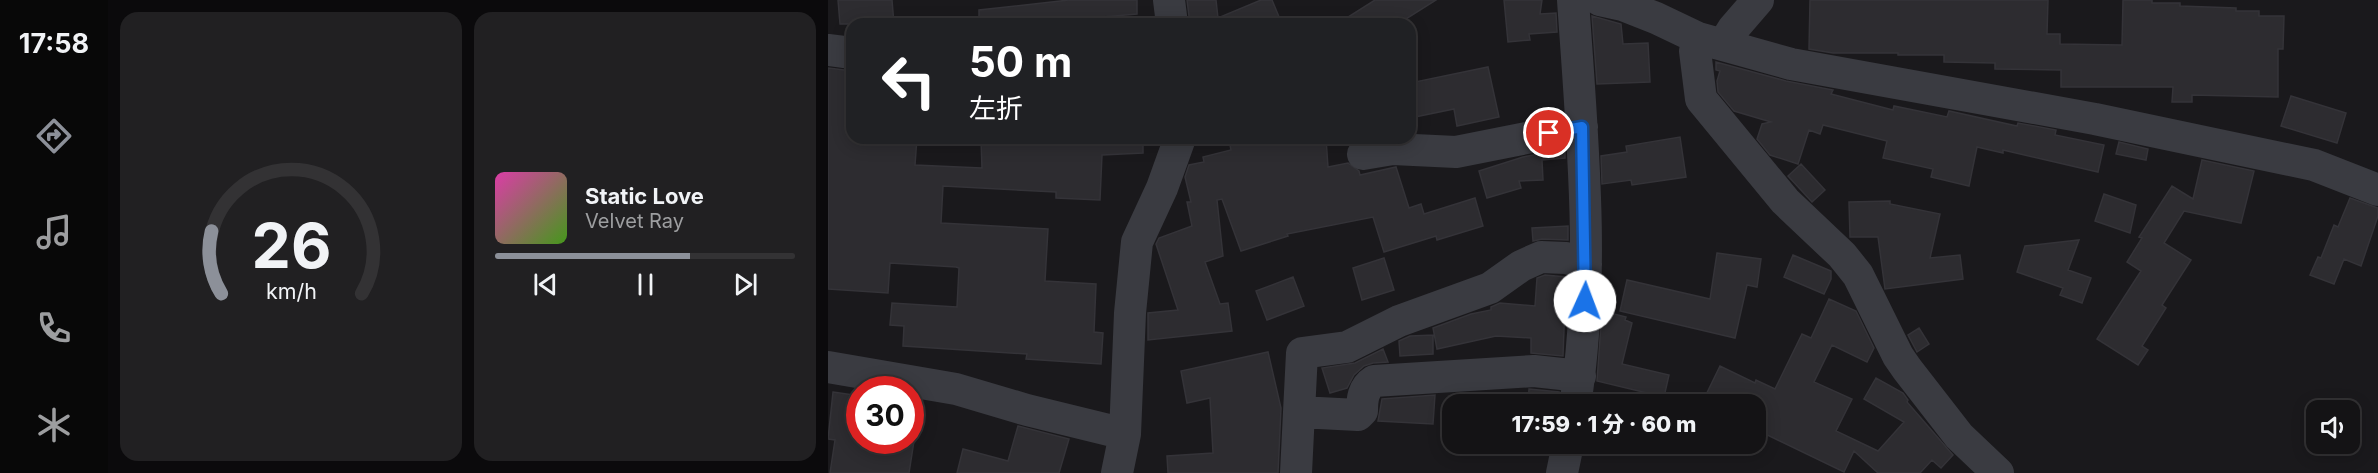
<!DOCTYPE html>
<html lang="ja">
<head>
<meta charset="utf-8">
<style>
  :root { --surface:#141315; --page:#212022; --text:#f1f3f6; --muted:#9d9ea0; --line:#333234; --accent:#8c9099 }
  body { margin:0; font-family:Inter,"Noto Sans JP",sans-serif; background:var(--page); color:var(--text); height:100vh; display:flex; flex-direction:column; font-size:22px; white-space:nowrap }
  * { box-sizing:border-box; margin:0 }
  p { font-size:20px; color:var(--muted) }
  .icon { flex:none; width:33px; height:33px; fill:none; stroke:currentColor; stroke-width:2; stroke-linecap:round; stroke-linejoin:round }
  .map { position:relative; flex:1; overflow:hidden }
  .panel { display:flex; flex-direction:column; gap:12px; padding:12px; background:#0b0a0c; width:720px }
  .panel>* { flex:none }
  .banner { position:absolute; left:18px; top:18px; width:570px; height:126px; border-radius:18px; box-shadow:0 3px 15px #0003,0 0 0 2px var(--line); background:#202124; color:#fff; overflow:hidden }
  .tools { position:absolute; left:1478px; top:400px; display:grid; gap:12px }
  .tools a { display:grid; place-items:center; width:54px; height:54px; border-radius:12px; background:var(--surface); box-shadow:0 3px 15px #0003,0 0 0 2px var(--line); font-size:30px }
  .speed { position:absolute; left:18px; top:376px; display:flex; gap:12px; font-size:30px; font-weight:700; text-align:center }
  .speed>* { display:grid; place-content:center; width:78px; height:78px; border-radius:50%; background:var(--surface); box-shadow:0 3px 15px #0003,0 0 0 2px var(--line); line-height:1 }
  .speed .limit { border:9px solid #d22; background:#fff; color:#111 }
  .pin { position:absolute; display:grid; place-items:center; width:51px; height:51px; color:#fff; margin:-26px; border:3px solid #fff; border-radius:50%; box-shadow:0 2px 6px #0007 }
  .me { position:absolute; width:66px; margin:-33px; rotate:2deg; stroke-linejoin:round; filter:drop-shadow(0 0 4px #0008) }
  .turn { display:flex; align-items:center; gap:21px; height:126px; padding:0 24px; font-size:27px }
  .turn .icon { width:78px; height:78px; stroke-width:2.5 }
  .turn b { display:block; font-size:42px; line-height:51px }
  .panel .card { flex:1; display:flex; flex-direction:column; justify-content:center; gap:9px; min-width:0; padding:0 21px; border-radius:18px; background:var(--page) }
  .panel .dial { align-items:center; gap:0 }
  .dial svg { height:156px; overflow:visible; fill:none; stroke:var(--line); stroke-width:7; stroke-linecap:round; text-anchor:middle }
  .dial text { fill:var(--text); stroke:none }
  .song { display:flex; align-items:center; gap:18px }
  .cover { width:72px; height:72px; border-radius:9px; background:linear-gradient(135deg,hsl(320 70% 55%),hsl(100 70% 35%)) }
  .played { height:6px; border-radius:3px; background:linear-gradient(90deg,var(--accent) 65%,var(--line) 65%) }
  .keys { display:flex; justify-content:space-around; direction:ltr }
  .panel .tiles { flex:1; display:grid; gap:12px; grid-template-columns:repeat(2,1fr) }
  .trip { position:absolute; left:614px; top:394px; width:324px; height:60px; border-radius:18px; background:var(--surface); box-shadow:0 3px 15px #0003,0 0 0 2px var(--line); font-weight:800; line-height:60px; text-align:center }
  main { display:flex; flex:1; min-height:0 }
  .tabs { display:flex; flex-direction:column; width:108px; justify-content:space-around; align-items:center; background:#080808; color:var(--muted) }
  .tabs .icon { width:42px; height:42px }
  .tabs .active { color:var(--accent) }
  .tabs b { font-size:27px; color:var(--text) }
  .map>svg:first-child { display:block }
</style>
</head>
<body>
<main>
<nav class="tabs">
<b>17:58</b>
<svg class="icon active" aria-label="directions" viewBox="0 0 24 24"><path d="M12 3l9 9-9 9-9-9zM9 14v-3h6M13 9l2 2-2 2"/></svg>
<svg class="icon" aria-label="music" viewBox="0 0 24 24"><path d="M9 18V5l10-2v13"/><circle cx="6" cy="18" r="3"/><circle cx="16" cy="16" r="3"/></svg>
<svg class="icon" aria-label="phone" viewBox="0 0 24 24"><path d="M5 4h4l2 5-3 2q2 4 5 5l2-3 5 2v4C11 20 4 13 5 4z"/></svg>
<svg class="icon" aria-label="climate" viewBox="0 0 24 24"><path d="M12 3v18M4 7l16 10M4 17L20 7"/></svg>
</nav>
<section class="panel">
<div class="tiles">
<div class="card dial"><svg viewBox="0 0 100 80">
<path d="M14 69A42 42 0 1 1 86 69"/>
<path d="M14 69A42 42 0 0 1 9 37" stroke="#8c9099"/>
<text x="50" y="56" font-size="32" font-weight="700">26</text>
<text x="50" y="72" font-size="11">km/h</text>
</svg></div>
<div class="card">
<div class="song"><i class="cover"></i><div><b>Static Love</b><p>Velvet Ray</p></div></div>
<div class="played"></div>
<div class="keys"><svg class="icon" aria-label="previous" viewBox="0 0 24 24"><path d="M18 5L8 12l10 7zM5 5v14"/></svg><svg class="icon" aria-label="pause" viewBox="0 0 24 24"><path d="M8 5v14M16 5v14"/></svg><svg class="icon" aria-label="next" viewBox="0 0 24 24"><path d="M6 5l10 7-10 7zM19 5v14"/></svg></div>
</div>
</div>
</section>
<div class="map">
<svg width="1550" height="473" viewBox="0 0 1550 473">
  <rect width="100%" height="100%" fill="#1a191c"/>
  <!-- building -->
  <path fill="#2d2c30" stroke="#343338" stroke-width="1.5" d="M 10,0 L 64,0 L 66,24 L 12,24 Z
    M 241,0 L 309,0 L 309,14 L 241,20 L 241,23 L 231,24 L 151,24 L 151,10 Z
    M 359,0 L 388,0 L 390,18 L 433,0 L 444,0 L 454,24 L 362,24 Z
    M 547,0 L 608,0 L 570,24 L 509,24 Z
    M 676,0 L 714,0 L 712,14 L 728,13 L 729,32 L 701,34 L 702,40 L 680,42 Z
    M 982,0 L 1220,0 L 1219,34 L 1232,34 L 1232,44 L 1294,45 L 1295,0 L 1324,0 L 1324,3 L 1352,3 L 1352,6 L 1408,8 L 1408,11 L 1431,11 L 1431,16 L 1456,16 L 1455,49 L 1450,49 L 1450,97 L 1364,95 L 1364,102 L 1344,102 L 1345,87 L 1233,87 L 1233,70 L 1167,69 L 1167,63 L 1116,62 L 1116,55 L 1070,55 L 1070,53 L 1005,53 L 981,49 Z
    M 764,16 L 793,24 L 795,44 L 820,43 L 822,82 L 769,84 Z
    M 888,62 L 958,81 L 1005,90 L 1003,94 L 1065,110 L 1066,106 L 1119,117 L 1121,111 L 1189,126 L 1190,123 L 1228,130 L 1227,135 L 1276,145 L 1270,172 L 1175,150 L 1175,153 L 1149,147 L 1141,186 L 1103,177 L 1105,169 L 1055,158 L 1059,141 L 995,125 L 992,134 L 981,130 L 970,164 L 942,155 L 929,139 L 934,124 L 943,122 L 906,111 L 890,92 L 889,81 L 892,71 L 888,70 Z
    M 660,67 L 671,117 L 629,126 L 626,109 L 582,118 L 582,83 Z
    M 0,68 L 24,71 L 24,138 L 89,138 L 87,165 L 154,168 L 153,140 L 194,138 L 315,138 L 315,153 L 274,155 L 272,200 L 228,198 L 228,192 L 115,186 L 113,223 L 220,229 L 217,281 L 268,284 L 266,332 L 275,333 L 273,364 L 198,359 L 199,354 L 75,346 L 76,326 L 62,325 L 64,303 L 129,307 L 131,268 L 128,267 L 62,263 L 60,293 L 0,289 Z
    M 1463,96 L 1518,113 L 1509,143 L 1453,126 Z
    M 852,137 L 858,177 L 804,185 L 803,180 L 774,184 L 773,156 L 799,152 L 798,146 Z
    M 430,138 L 498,138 L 500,167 L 520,163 L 531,171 L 532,175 L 568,167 L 581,208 L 593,204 L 596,214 L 647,198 L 655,226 L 609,240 L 608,236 L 556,252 L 545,217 L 459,234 L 460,236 L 413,251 L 394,199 L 389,200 L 395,256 L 377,262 L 392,304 L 400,303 L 404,331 L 320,340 L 320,313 L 350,310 L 328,244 L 331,238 L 364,226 L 359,202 L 363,202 L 357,177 L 361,165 L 376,162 L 375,157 L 403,150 L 402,145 Z
    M 1291,142 L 1320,149 L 1318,160 L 1288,154 Z
    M 737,149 L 737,158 L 714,160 L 715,180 L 691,181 L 693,188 L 659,198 L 651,171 L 695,157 Z
    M 1374,160 L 1426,171 L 1413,223 L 1356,211 L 1336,243 L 1363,260 L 1334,305 L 1338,308 L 1314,346 L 1320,350 L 1310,365 L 1269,339 L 1313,271 L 1299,262 L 1314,238 L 1311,237 L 1344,186 L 1365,199 Z
    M 973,164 L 997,190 L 984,202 L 960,176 Z
    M 1276,194 L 1308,205 L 1302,233 L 1267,221 Z
    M 1522,198 L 1550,208 L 1550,216 L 1533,266 L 1516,259 L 1506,284 L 1482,275 L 1490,257 L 1493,258 L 1506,225 L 1510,227 Z
    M 1062,201 L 1062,204 L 1112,214 L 1102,258 L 1132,255 L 1135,279 L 1057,289 L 1050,237 L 1022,237 L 1021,202 Z
    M 740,226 L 740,240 L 714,239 L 705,241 L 704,228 Z
    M 1251,240 L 1240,270 L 1263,278 L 1254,303 L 1232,295 L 1235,288 L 1189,272 L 1197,246 Z
    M 889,253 L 933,259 L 929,287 L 919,285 L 907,338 L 792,311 L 799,280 L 882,299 Z
    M 965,255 L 1003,271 L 1003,279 L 996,294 L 956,277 Z
    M 556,258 L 566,290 L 534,300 L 525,268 Z
    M 717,275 L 738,277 L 735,356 L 703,353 L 703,338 L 668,336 L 609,349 L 605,328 L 643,314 L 663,310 L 663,307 L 672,303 L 707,306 L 709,278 Z
    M 465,277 L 476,306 L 439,320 L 428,291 Z
    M 1001,299 L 1028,311 L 1046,348 L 1039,362 L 1004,345 L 986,382 L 1024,399 L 1008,431 L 1050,451 L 1076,422 L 1036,399 L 1048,378 L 1075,393 L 1080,400 L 1079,402 L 1125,455 L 1113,468 L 1104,460 L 1092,473 L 1050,473 L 1026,451 L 1016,472 L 927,429 L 927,405 L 873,405 L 892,366 L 927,383 L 928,380 L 947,389 L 974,334 L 983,338 Z
    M 774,311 L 798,317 L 797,320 L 804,323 L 794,364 L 841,375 L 836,397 L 769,381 Z
    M 1091,328 L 1101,344 L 1089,352 L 1080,335 Z
    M 605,335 L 605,354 L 572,356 L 571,341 L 582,336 Z
    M 555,349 L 560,362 L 545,363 L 536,366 L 526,375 L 519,388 L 502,393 L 494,368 L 527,363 Z
    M 440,352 L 453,408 L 450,473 L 340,473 L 339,456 L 385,453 L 382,398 L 359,403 L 353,371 Z
    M 701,389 L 731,392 L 729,405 L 700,405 Z
    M 5,392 L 32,396 L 32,441 L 86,441 L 81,473 L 2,473 L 7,440 L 0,439 Z
    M 607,395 L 605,424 L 550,421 L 554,399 Z
    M 190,426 L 241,439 L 231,473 L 129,473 L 135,449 L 180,461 Z"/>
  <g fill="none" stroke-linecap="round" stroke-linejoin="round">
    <!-- minor -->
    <path stroke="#3a3b41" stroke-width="32" d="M 341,0 L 344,24
      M 745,0 C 754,134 768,272 747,405
      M 772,0 L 795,5 L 828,18 L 870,38 L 963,64 L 1267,119 L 1486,165 L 1550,190
      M 870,38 L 867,51 L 873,99 L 957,201 L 1014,255 L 1030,275 L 1070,356 L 1079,369 L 1131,436 L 1170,473
      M 895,45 L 905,29 L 930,0
      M 0,50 L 24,53
      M 535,154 L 565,149 L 628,152 L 754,127
      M 0,367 L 128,389 L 199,410 L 297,434
      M 471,412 L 474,353 L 519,347 L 571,321 L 662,288 L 693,266 L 713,257 L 738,258 L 758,264
      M 289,473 L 297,434 L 302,313 L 309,242 L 334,188 L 352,138
      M 468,473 L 471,412 L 530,415 L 534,411 C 534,400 535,388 546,381 L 706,371 L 752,376
      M 734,473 L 740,444"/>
  </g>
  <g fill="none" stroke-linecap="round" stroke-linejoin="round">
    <defs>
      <path id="route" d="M 721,133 L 754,127 L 757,301"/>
    </defs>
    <!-- route casing -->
    <use href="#route" stroke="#114b97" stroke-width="15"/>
    <!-- route -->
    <use href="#route" stroke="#1a73e8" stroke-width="10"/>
  </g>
</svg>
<div class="tools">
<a><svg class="icon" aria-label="sound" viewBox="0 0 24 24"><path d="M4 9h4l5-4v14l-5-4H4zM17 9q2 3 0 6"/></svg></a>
</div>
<div class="speed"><div class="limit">30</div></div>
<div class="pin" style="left:721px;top:133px;background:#d93025"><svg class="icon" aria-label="arrive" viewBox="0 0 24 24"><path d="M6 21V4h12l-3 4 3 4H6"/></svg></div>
<svg class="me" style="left:757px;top:301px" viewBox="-20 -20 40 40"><circle r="19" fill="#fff"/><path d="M0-13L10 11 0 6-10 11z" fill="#1a73e8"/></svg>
<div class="trip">17:59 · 1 分 · 60 m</div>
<div class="banner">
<div class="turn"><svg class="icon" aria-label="left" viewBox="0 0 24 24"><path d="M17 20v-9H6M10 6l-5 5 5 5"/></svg><div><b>50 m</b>左折</div></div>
</div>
</div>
</main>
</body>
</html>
